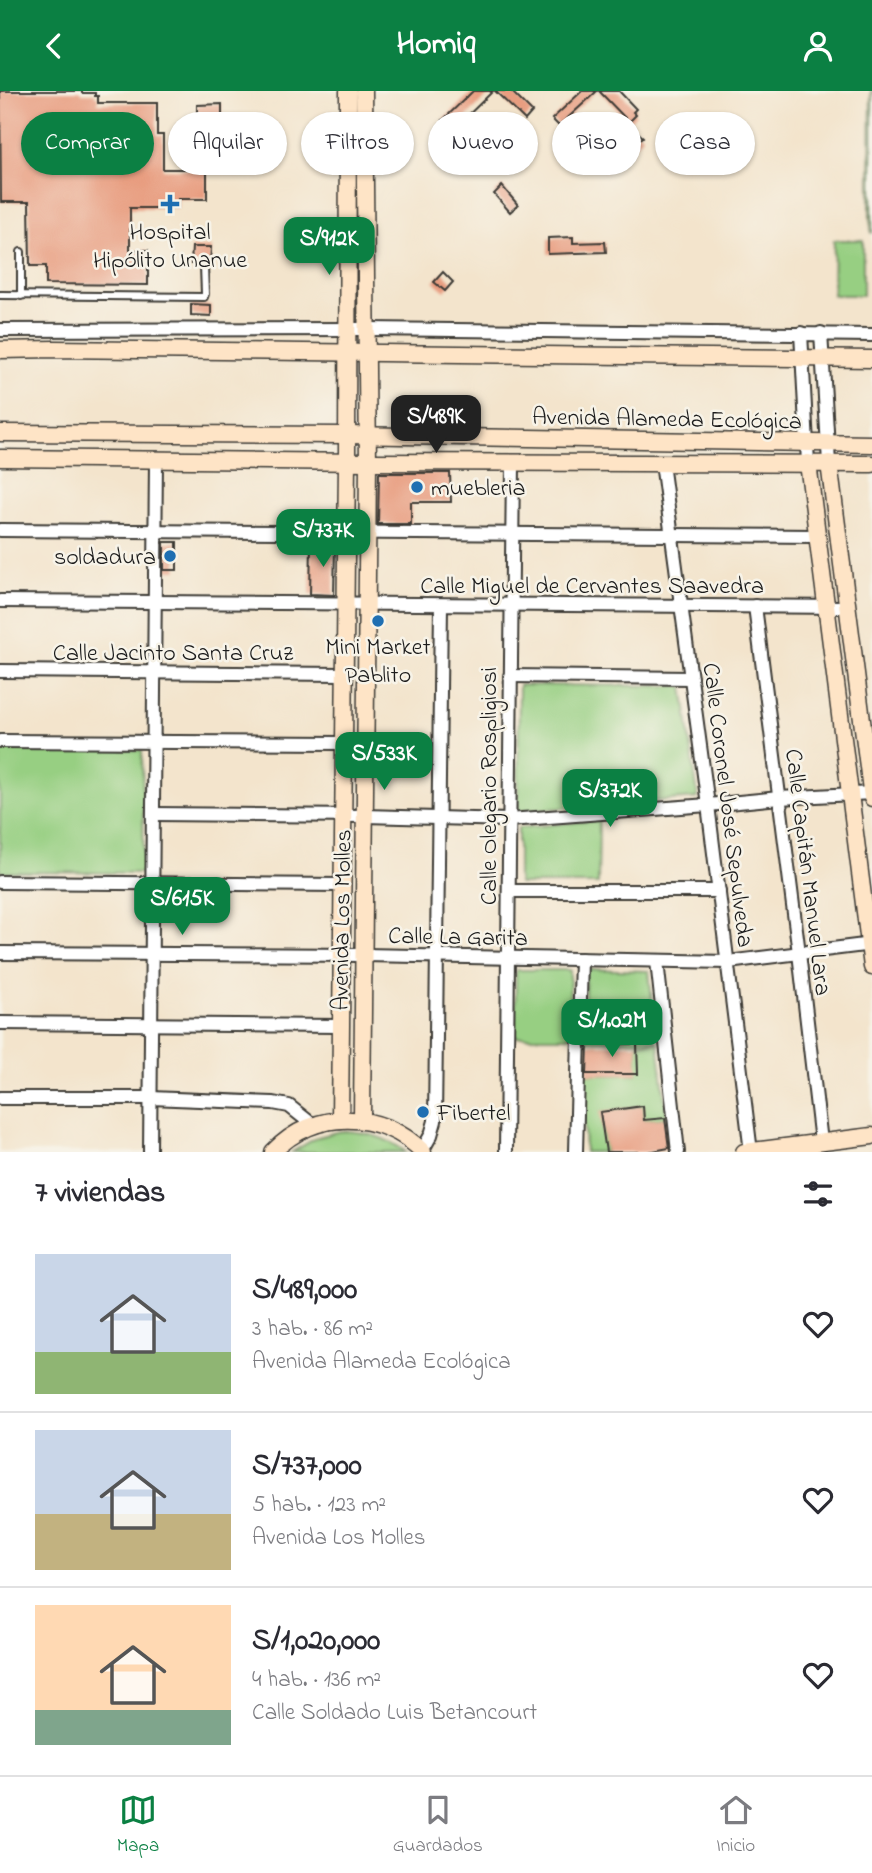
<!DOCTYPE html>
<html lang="es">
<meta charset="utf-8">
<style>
:root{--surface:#fff;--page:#f2f2f3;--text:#2b2b33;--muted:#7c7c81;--line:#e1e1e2;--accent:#0b8043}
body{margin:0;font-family:"Indie Flower",sans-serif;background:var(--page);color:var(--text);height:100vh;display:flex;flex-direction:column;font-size:26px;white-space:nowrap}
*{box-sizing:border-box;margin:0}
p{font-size:23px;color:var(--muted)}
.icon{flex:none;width:38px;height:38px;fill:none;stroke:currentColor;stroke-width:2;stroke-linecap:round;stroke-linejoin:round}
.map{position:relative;height:1061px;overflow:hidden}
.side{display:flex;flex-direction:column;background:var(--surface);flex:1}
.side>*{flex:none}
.banner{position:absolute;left:21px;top:21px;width:831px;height:63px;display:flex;gap:14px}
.price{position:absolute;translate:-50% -60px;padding:0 16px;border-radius:14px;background:var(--accent);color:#fff;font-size:23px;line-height:46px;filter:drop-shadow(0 2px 4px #0008)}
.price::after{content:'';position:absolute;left:50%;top:42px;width:21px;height:16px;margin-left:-10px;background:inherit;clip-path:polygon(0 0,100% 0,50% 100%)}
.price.current{background:#222;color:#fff}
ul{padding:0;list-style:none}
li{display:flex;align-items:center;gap:21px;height:175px;padding:0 35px}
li+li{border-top:2px solid var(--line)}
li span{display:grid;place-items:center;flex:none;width:196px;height:140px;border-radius:0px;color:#555}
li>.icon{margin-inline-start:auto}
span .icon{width:84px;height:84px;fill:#fffc;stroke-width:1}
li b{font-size:30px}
h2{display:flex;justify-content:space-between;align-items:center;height:84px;padding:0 35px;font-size:30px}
.chip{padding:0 24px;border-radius:32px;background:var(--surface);box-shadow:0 2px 5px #0004;font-size:24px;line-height:63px}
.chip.current{background:var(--accent);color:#fff}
header{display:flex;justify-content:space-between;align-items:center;height:91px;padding:0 35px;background:var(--accent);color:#fff;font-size:32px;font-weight:700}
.tab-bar{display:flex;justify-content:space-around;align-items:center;height:98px;border-top:2px solid var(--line);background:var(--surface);font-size:19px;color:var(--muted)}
.tab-bar a{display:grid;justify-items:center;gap:4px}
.tab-bar .current{color:var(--accent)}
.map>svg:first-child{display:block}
.green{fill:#97cf82;stroke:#5a764f;stroke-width:2}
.building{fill:#e89d80}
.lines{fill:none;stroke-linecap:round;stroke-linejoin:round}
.lane-casing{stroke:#3c3a36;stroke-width:10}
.street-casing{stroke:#3c3a36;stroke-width:16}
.secondary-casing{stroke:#3c3a36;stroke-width:19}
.lane{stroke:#fff;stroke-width:6}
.street{stroke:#fff;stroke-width:12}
.secondary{stroke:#fee4c6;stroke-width:16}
.poi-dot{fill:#1f6fb2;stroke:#f7f3e8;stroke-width:2.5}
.labels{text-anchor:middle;stroke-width:5;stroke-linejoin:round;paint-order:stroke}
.poi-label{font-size:24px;fill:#1c1c1c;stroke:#f7f3e8}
.street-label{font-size:24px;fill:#1c1c1c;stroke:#f7f3e8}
</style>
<header><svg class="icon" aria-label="back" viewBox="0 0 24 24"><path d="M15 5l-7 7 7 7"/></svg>Homiq<svg class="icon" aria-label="person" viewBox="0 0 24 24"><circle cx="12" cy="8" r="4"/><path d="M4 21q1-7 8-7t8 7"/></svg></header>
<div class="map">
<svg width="872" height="1061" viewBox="0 0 872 1061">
<rect width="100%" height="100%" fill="#f7f3e8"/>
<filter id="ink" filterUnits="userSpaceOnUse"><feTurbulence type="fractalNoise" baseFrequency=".0143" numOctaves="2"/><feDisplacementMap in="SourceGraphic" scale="14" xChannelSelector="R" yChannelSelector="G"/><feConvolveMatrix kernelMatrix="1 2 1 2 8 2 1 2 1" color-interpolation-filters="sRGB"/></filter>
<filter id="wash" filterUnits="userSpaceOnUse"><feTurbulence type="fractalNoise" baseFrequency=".00686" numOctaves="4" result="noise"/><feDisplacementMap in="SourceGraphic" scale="28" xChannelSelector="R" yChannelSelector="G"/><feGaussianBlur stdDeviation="1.57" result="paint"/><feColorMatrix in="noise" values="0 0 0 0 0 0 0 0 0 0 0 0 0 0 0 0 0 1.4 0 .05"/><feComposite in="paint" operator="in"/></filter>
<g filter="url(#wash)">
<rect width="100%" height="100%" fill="#f3e4cc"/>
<!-- green -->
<g class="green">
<polygon points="871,0 872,0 872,143 870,127"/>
<polygon points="834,149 863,149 863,204 833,204"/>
<polygon points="519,594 683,595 698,707 518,720"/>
<polygon points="0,658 142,659 144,782 0,781"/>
<polygon points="599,729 598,793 518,793 518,737"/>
<polygon points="586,878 649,880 656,950 583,949"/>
<polygon points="516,879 570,879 569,946 515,946"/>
<polygon points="658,951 667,1027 644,1029 642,1015 601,1021 606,1061 585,1061 582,983 637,983 637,953"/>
<path d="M341,1040C366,1040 386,1046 406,1061H292L318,1046Z"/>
</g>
<g id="blocks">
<!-- building -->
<g class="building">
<polygon points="0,0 82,0 82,2 95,2 95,5 98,5 98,12 157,12 157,44 163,44 163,78 207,78 207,108 178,108 178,117 130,117 130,159 148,159 148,194 46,193 46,175 30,175 29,111 1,111"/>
<polygon points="473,0 493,0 453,39 443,29"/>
<polygon points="495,0 511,0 532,21 525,29"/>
<polygon points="582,0 597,0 559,35 552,28"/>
<polygon points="599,0 619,0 636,18 633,21 636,24 629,31"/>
<polygon points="222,13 222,39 197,40 197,14"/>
<polygon points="635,39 643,46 606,82 599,75"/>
<polygon points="455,46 481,72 473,81 446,55"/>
<polygon points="502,95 518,114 510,121 494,103"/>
<polygon points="573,146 573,152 605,151 606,161 548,163 548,147"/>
<polygon points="192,156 211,156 210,173 204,169 199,173 191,173"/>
<polygon points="443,181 453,191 445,200 434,191"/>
<polygon points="191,213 211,214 211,225 191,224"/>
<polygon points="379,382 450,382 451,411 411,411 411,433 378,433"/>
<rect x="164" y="451" width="13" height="28"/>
<polygon points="311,452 335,452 334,504 310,503"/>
<polygon points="588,953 637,953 638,983 587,983"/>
<polygon points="643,1015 644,1029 665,1027 669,1057 648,1061 606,1061 600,1021"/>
</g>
</g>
</g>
<g filter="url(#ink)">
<use href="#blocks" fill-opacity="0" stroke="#3c3a36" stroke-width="2"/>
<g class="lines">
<!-- lane casing -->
<g class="lane-casing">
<g id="lane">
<polyline points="21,161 21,205"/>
<polyline points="0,204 204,206 205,203 204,175"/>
</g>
</g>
<!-- street casing -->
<g class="street-casing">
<g id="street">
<polyline points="0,239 367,238 872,244"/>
<polyline points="801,242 808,372"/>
<polyline points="821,242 829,372"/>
<polyline points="662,372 708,714 751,1061"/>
<polyline points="0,439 817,445"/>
<polyline points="0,510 848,516"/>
<polyline points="755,515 799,862 821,1051"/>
<polyline points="0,580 345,583"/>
<polyline points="510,585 691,587"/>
<polyline points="0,650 344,652"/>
<polyline points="153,723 365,725 509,729 708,714 779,707 872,702"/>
<polyline points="0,791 343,794"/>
<polyline points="509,800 719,800"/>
<polyline points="0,862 364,864 728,871 872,853"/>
<polyline points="657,870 678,1061"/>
<polyline points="0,932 341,935"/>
<polyline points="0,1007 151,1007 273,1012 289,1015 313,1034"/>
<polyline points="422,1060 431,1044 435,1030 441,514"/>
<polyline points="150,1061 156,369"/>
<polyline points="506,1061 513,372"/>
<polyline points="576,1061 581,868"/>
</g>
</g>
<!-- secondary casing -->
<g class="secondary-casing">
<g id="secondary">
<polyline points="0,259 55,258 872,268"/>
<polyline points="0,342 347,344 872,353"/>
<polyline points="0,367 368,371 872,373"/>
<polyline points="808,372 872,876"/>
<polyline points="829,372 872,707"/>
<polyline points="340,1029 347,371 348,0"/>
<polyline points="362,1029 368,371 364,0"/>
<path d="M273,1061C314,1017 382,1019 423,1061"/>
<polyline points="744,1061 872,1045"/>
</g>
</g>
<!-- lane -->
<use href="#lane" class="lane"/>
<!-- street -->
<use href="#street" class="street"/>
<!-- secondary -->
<use href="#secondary" class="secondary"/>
</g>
</g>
<!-- markers -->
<g class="poi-dot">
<path d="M166.5 102.5h7v7h7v7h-7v7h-7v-7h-7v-7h7z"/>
<circle cx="417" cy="396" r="7"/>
<circle cx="170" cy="465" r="7"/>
<circle cx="378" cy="530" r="7"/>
<circle cx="423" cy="1021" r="7"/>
</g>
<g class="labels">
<!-- poi labels -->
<g class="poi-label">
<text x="170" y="148">Hospital<tspan x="170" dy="28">Hipólito Unanue</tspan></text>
<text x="431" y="404" text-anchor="start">muebleria</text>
<text x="156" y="473" text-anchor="end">soldadura</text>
<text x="378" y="563">Mini Market<tspan x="378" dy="28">Pablito</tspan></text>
<text x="437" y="1029" text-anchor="start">Fibertel</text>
</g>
<!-- street labels -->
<g class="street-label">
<text transform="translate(667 327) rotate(1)" y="8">Avenida Alameda Ecológica</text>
<text x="592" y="502">Calle Miguel de Cervantes Saavedra</text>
<text x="173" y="569">Calle Jacinto Santa Cruz</text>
<text transform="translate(488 695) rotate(-90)" y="8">Calle Olegario Rospligiosi</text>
<text transform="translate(729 714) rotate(83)" y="8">Calle Coronel José Sepulveda</text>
<text transform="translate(809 781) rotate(83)" y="8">Calle Capitán Manuel Lara</text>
<text transform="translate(341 829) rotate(-89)" y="8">Avenida Los Molles</text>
<text transform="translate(458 845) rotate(1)" y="8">Calle La Garita</text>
</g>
</g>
</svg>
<b class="price" style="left:329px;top:186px">S/912K</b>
<b class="price current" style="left:436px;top:364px">S/489K</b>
<b class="price" style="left:323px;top:478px">S/737K</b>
<b class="price" style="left:384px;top:701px">S/533K</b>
<b class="price" style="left:610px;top:738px">S/372K</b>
<b class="price" style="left:182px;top:846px">S/615K</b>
<b class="price" style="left:612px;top:968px">S/1.02M</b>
<div class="banner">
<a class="chip current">Comprar</a>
<a class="chip">Alquilar</a>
<a class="chip">Filtros</a>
<a class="chip">Nuevo</a>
<a class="chip">Piso</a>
<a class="chip">Casa</a>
</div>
</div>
<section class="side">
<h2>7 viviendas<svg class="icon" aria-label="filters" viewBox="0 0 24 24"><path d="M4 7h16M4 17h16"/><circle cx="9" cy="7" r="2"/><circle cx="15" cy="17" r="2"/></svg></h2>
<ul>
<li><span style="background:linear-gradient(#c9d6e8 70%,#8fb573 0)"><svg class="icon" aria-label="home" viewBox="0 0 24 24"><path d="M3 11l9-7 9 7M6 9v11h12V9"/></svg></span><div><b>S/489,000</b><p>3 hab. · 86 m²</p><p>Avenida Alameda Ecológica</p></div><svg class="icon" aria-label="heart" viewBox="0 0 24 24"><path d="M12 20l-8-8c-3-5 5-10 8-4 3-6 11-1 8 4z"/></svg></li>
<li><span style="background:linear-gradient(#c9d6e8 60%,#c2b280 0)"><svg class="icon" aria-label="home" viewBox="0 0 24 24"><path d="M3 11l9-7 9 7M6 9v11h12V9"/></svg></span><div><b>S/737,000</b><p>5 hab. · 123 m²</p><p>Avenida Los Molles</p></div><svg class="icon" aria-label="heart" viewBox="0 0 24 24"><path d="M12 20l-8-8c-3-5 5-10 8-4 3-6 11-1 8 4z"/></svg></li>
<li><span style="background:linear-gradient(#ffd9b3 75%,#7fa58c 0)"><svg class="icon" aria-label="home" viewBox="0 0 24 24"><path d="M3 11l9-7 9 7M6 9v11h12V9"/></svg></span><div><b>S/1,020,000</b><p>4 hab. · 136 m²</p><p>Calle Soldado Luis Betancourt</p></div><svg class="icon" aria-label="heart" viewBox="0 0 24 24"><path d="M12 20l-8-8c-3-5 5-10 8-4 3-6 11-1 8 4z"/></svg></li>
</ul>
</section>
<nav class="tab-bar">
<a class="current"><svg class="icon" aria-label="map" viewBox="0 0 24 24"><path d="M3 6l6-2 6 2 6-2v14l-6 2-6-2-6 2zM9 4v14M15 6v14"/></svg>Mapa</a>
<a><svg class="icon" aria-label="saved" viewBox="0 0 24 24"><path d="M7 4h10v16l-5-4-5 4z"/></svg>Guardados</a>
<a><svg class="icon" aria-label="home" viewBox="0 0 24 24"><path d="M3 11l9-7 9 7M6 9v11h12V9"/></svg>Inicio</a>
</nav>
